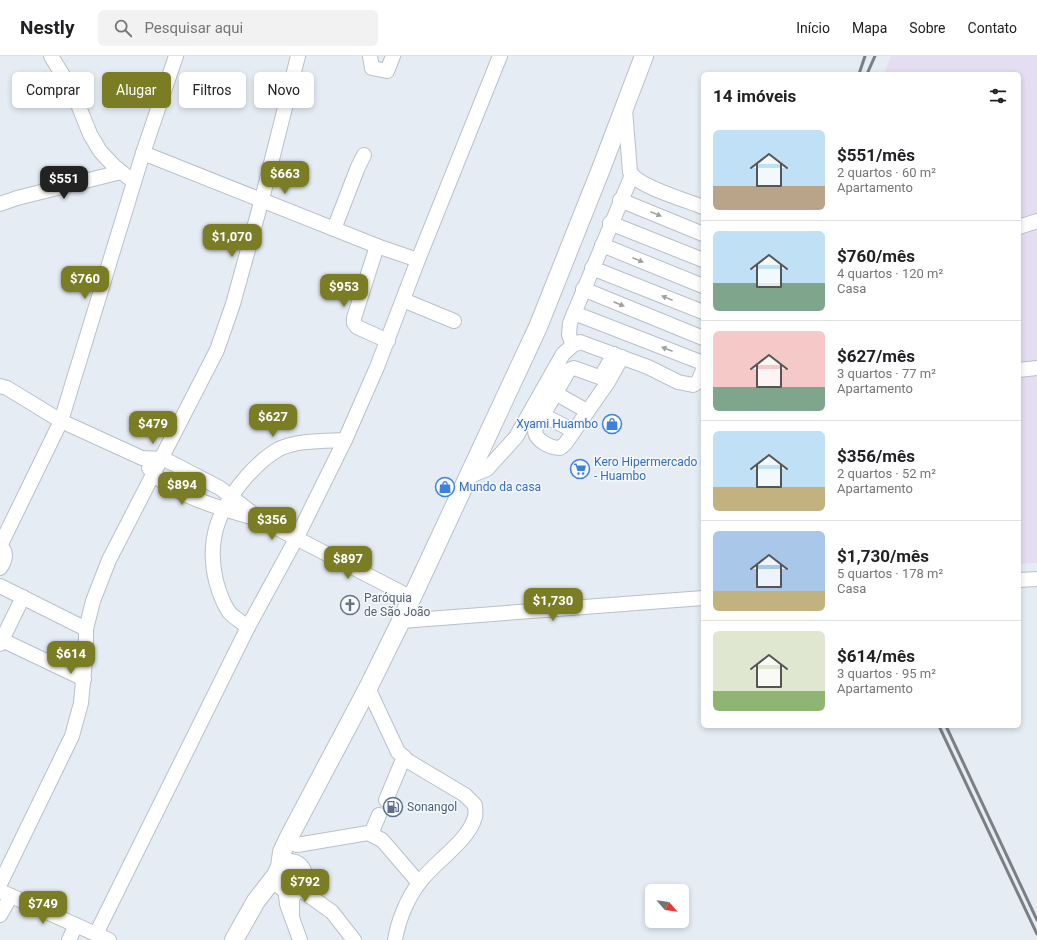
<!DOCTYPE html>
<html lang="pt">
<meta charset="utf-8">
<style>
:root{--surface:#fff;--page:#f2f2f2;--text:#202124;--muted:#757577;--line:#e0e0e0;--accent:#7b7d25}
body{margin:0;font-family:Roboto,sans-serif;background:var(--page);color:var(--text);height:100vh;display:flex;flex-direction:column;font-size:15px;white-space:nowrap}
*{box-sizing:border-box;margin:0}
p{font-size:13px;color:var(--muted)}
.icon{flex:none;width:22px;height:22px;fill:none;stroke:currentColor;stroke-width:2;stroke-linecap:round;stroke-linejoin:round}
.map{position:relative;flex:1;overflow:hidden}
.details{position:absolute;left:701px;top:16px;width:320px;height:656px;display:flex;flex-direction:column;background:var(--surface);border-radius:6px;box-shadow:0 2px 6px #0003}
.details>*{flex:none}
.top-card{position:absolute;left:12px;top:16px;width:380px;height:36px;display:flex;gap:8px}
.needle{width:26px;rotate:118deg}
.controls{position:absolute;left:645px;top:828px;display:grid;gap:8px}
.controls a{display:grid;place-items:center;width:44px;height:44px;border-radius:6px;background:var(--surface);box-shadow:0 2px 6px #0003;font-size:20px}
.price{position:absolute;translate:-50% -34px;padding:0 9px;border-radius:8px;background:var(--accent);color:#fff;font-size:13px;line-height:26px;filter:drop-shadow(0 1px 2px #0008)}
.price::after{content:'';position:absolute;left:50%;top:24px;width:12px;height:9px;margin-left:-6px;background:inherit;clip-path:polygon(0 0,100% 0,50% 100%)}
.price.current{background:#222;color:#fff}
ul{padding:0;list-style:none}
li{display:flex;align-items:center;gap:12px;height:100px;padding:0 12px}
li+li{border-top:1px solid var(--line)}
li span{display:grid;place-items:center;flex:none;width:112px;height:80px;border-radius:6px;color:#555}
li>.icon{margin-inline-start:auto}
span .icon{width:48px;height:48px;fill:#fffc;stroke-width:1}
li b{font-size:17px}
h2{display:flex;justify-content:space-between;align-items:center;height:48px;padding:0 12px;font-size:17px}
.pill{padding:0 14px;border-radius:6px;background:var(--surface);box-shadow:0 2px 6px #0003;font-size:14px;line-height:36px}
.pill.current{background:var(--accent);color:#fff}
header{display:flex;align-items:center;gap:24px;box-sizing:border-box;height:56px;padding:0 20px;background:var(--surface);border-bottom:1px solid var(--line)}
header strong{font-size:19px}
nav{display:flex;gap:22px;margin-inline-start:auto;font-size:14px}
.search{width:280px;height:36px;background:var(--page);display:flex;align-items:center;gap:10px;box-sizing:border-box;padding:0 14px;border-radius:6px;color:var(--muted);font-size:15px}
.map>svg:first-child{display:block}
.industrial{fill:#e5ddf2}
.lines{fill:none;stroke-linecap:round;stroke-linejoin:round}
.minor-casing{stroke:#b9c0c7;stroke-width:16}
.major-casing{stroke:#b9c0c7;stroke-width:20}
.minor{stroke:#fff;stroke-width:14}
.major{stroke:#fff;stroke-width:18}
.rail{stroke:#7b7f84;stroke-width:3}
.oneway{fill:#9ea0a1}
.labels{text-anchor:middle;stroke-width:3;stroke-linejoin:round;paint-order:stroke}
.shop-label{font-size:12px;fill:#366cbe;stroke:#f4f9fe;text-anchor:start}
.worship-label{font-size:12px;fill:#5b616d;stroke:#f4f9fe;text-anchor:start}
.service-label{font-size:12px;fill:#4e5e75;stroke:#f4f9fe;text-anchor:start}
</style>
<header>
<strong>Nestly</strong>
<div class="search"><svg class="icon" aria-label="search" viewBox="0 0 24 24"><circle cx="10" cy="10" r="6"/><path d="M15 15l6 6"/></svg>Pesquisar aqui</div>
<nav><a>Início</a><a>Mapa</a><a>Sobre</a><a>Contato</a></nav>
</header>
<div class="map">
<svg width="1037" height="884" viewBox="0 0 1037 884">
<rect width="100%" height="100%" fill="#e5ecf4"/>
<!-- industrial -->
<polygon class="industrial" points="891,0 1037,0 1037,507 1019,508 1019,18 884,18"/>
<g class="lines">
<!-- minor casing -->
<g class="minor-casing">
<g id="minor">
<polyline points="51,0 73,36 90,78 100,95 114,110 134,126"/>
<polyline points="370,0 372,12 387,15 393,0"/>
<path d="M625,53L630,116C638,131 686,144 703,151"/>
<polyline points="143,97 377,190 418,204"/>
<polyline points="620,144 703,178"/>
<polyline points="0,148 17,142 121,116"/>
<polyline points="610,167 703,204"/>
<polyline points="1019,171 1037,165"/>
<polyline points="334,173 358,111 364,99"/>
<polyline points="602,189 703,230"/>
<polyline points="377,190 354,262 354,267 357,271 388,285"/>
<polyline points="592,212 703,256"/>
<polyline points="583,233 703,282"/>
<polyline points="403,244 454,265"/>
<polyline points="574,257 703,307"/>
<polyline points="573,289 569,279 570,267 632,119"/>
<path d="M614,298L602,319L599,321L574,312L569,314L535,373C534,384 550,392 560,392L565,388L608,326L622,301"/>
<polyline points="1019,314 1037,312"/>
<polyline points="0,330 7,332 61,365 142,402 163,403 172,407 220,432 261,464 412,542"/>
<polyline points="555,337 587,355"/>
<polyline points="543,359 574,375"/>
<path d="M149,412C167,438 225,454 255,462"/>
<polyline points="468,421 487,413 516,381 563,298 573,289 580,286 648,311 678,326 693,329 698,326 703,314"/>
<polyline points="0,490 61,365 143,97 176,0"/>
<path d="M0,490C8,496 5,505 0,512"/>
<polyline points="1019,524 1037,523"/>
<polyline points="0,530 86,573"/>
<polyline points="401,565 703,542"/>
<path d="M248,571C242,566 234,562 229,556C222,546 219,536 216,525C206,483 219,452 247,420C257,409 266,400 279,393C297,384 326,385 345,384"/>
<polyline points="2,584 84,623"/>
<polyline points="0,588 23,541"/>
<path d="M368,632L398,696L408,705L465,739L475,749C475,753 476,758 475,761C468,786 434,806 419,827C407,843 398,865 395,884"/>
<polyline points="386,744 404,701"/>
<polyline points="371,778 379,759"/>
<polyline points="297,789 368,777 382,784 419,827"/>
<polyline points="0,828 72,680 81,647 86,593 86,573 93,545 109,504 217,294 233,248 262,143 298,0"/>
<polyline points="285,832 287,848 300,884"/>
<polyline points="0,835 109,884"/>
<polyline points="0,859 11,840"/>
<polyline points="292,859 292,844 297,831 332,856 354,884"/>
<polyline points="96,878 248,571 296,483 345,384 377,311 418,204 500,0"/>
<polyline points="69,884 76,869"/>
</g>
</g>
<!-- major casing -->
<g class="major-casing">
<g id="major">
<circle cx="290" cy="820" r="13"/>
<polyline points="280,811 282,796 288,783 368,632 401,565 538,271 601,113 644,0"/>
<polyline points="234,884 256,845 277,818"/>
</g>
</g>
<!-- minor -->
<use href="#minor" class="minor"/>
<!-- major -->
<use href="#major" class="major"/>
<!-- rail -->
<g class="rail">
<polyline points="859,18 865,0"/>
<polyline points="867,18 875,0"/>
<polyline points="939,670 1037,878"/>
<polyline points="946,670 1037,864"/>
</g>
</g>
<!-- one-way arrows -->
<defs><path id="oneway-solid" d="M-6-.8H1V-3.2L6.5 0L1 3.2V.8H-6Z"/></defs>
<g class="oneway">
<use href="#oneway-solid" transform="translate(656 158) rotate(22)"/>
<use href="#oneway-solid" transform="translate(638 204) rotate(22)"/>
<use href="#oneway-solid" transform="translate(667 242) rotate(-158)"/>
<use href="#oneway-solid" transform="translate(619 248) rotate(23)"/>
<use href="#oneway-solid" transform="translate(667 293) rotate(-159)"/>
</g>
<!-- icons -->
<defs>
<g id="shop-ring" transform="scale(1)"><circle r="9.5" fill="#f4f9fe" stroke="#3f7fe0" stroke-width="1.5"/><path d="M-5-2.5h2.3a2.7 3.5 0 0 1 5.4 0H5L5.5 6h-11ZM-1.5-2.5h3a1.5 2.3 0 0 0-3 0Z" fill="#3f7fe0"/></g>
<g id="supermarket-ring" transform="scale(1)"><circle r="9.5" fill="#f4f9fe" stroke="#3f7fe0" stroke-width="1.5"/><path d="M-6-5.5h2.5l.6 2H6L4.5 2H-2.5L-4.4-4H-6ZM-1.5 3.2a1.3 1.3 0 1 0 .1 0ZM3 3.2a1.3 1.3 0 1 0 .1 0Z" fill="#3f7fe0"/></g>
<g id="church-ring" transform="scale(1)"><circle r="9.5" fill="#f4f9fe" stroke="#6b7280" stroke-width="1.5"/><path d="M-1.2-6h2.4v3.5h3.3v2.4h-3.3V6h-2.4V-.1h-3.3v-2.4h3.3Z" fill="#6b7280"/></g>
<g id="fuel-ring" transform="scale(1)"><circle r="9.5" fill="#f4f9fe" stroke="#5c6f8a" stroke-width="1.5"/><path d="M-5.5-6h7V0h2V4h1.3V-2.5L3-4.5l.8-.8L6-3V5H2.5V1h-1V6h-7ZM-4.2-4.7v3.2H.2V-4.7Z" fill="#5c6f8a"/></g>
</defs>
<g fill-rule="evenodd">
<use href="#shop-ring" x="612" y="368"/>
<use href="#supermarket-ring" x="580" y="413"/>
<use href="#shop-ring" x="445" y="431"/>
<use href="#church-ring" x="350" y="549"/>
<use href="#fuel-ring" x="393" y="751"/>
</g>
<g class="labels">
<!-- shop labels -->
<g class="shop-label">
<text x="598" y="372" text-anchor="end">Xyami Huambo</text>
<text x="594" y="410">Kero Hipermercado<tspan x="594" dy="14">- Huambo</tspan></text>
<text x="459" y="435">Mundo da casa</text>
</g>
<!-- worship labels -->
<g class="worship-label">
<text x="364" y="546">Paróquia<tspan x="364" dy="14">de São João</tspan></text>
</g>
<!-- service labels -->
<g class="service-label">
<text x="407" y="755">Sonangol</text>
</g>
</g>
</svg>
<div class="controls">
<a><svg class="needle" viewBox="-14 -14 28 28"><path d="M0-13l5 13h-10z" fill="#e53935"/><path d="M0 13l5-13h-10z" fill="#757577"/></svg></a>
</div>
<b class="price" style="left:285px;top:139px">$663</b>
<b class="price current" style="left:64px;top:144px">$551</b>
<b class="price" style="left:232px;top:202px">$1,070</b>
<b class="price" style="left:85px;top:244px">$760</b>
<b class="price" style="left:344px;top:252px">$953</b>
<b class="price" style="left:273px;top:382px">$627</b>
<b class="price" style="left:153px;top:389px">$479</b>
<b class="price" style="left:182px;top:450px">$894</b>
<b class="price" style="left:272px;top:485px">$356</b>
<b class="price" style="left:348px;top:524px">$897</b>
<b class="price" style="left:553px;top:566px">$1,730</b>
<b class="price" style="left:71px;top:619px">$614</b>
<b class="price" style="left:305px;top:847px">$792</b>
<b class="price" style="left:43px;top:869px">$749</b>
<div class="top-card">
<a class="pill">Comprar</a>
<a class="pill current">Alugar</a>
<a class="pill">Filtros</a>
<a class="pill">Novo</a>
</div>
<section class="details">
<h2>14 imóveis<svg class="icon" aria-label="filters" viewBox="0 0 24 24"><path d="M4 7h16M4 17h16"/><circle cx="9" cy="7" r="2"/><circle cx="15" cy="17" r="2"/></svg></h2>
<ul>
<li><span style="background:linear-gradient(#bfe0f5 70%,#b9a48a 0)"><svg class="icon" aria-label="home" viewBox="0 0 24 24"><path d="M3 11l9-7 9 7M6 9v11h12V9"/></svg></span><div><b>$551/mês</b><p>2 quartos · 60 m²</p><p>Apartamento</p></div></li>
<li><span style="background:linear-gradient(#bfe0f5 65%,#7fa58c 0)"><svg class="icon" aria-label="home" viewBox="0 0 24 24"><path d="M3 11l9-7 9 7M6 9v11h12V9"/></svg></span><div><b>$760/mês</b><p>4 quartos · 120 m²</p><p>Casa</p></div></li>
<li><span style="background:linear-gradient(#f6c9c9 70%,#7fa58c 0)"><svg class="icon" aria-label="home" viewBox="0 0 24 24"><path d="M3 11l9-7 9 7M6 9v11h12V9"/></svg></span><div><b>$627/mês</b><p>3 quartos · 77 m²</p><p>Apartamento</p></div></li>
<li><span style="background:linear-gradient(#bfe0f5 70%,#c2b280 0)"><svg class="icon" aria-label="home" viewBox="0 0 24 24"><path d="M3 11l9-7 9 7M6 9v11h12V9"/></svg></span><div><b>$356/mês</b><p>2 quartos · 52 m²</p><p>Apartamento</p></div></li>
<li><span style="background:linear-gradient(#a9c7e8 75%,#c2b280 0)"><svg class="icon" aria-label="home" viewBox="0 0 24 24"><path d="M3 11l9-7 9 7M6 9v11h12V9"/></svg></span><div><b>$1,730/mês</b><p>5 quartos · 178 m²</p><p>Casa</p></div></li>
<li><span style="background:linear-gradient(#dfe7d0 75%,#8fb573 0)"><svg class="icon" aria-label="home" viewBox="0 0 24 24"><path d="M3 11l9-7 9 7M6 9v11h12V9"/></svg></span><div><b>$614/mês</b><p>3 quartos · 95 m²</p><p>Apartamento</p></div></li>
</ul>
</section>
</div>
